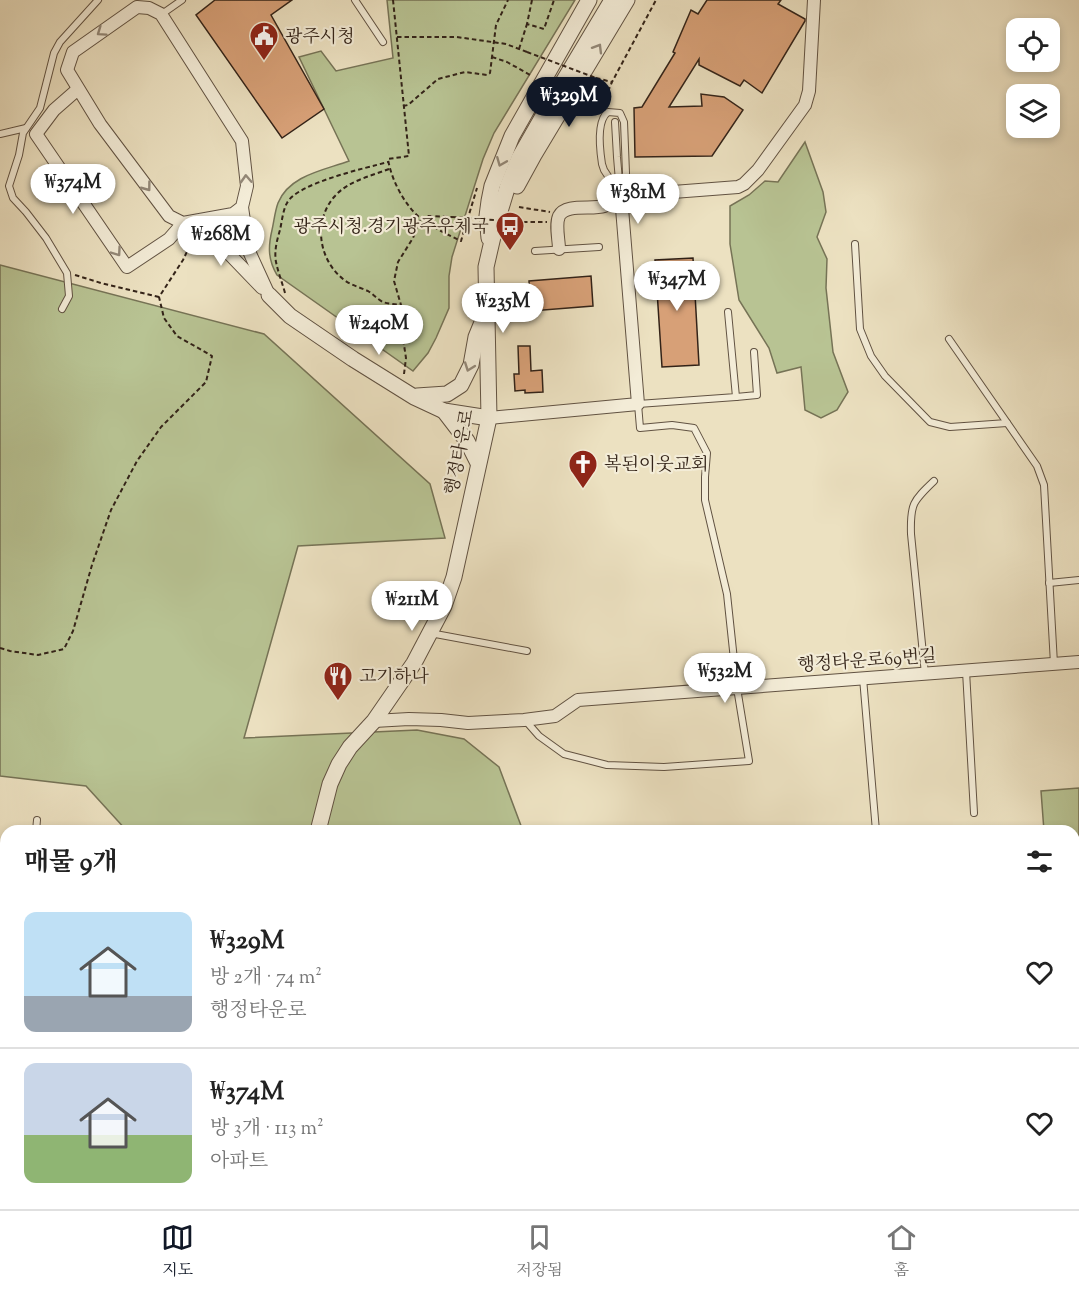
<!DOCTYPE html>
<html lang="ko">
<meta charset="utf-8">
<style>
:root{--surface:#fff;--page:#f2f2f2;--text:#222;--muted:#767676;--line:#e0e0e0;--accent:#111827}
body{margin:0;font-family:"Sorts Mill Goudy","Noto Serif KR",serif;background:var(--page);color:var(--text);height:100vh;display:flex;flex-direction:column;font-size:22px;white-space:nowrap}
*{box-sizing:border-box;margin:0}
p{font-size:20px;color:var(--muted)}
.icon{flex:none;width:33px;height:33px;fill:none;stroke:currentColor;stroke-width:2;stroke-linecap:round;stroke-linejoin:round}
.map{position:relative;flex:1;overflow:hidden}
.sheet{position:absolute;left:0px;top:825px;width:1080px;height:384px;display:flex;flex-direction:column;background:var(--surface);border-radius:18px 18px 0 0;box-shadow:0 3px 9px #0003}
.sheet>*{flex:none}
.tools{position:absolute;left:1006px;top:18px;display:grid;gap:12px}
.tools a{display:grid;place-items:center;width:54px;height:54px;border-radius:12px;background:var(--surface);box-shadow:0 3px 9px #0003;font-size:30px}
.price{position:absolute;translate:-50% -51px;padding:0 14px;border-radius:21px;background:#fff;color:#222;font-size:20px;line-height:39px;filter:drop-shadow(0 2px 3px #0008)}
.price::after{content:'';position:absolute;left:50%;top:36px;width:18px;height:14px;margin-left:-9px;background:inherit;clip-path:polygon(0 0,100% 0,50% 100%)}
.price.selected{background:var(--accent);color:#fff}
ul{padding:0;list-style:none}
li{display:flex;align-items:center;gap:18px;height:150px;padding:0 24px}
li+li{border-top:2px solid var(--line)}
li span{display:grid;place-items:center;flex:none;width:168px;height:120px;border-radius:12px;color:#555}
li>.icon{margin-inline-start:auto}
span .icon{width:72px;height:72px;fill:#fffc;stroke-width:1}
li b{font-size:26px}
h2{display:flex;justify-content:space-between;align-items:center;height:72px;padding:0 24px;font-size:26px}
.tabs{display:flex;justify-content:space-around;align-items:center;height:84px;border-top:2px solid var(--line);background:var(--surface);font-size:16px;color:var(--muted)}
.tabs a{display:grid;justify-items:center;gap:3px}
.tabs .selected{color:var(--accent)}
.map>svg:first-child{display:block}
.green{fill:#b8c393;stroke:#767356;stroke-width:1.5}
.building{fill:#d7a077;stroke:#332318;stroke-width:1.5}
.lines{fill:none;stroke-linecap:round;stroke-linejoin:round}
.service-casing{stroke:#615242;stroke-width:8}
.minor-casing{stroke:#615242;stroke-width:14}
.tertiary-casing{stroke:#615242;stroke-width:17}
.path{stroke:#332318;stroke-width:2;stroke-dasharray:4.5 3;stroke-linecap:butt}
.service{stroke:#f3ecd7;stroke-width:6}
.minor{stroke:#f3ecd7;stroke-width:12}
.tertiary{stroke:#f3ecd7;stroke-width:15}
.path-bridge{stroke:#332318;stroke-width:2;stroke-dasharray:4.5 3;stroke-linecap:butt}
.oneway{stroke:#938878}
.labels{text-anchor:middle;stroke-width:4.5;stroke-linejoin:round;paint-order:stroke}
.poi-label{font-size:18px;fill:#332318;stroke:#f3ecd7;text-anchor:start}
.street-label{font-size:18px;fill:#332318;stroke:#f3ecd7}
</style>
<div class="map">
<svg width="1079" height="1209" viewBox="0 0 1079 1209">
<rect width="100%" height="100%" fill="#ece1c1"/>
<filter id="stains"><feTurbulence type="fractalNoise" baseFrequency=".00333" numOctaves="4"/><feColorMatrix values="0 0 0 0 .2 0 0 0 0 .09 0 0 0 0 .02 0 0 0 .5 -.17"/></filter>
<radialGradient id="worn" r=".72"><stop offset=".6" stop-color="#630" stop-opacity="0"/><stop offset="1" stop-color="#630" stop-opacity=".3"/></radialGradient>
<!-- green -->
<g class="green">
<path d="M387,0H575L494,133L483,159L452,257L449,276V308L436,338L428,353L413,371L277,275C268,260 268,247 272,230C274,221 275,211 278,203C289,175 325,170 349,161L299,57L321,51L336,71L393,58Z"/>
<polygon points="805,142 823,192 826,212 817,237 827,259 826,288 833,352 848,392 837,410 821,418 805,410 801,367 777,373 769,348 739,300 730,244 730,206 749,195 765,181 778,182"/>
<polygon points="0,265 264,334 430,484 445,538 298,546 244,738 417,730 464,739 499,767 523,831 127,831 86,786 0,776"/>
<polygon points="1079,788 1079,1209 696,1209 672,1203 1074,1203 1074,831 1044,831 1041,791"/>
</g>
<!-- building -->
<g class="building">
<polygon points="215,0 292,0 271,15 324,109 282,138 196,15"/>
<polygon points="707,0 781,0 778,4 805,19 805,21 762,93 744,80 740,86 699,65 699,59 669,107 702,106 701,94 724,97 743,110 712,156 635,157 634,108 642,107 675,53 673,52 691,10 698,14"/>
<polygon points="693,258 699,365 662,367 655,260"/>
<polygon points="591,276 593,306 531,311 529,281"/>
<polygon points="518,346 530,346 531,371 542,370 543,392 525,393 525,390 515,391 514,374 519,374"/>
</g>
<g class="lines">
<!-- service casing -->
<g class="service-casing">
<g id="service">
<polyline points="355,0 383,42"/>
<polyline points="162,14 182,0"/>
<path d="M608,112L620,113L624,122L626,173L621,196L604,170L602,164C600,151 596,121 608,112Z"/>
<polyline points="615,122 617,157 620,193"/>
<polyline points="0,134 26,128"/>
<polyline points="855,244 860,329 871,356 885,376 930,422 950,427 1007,423"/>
<polyline points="535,251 599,247"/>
<polyline points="62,309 69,296 67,273 46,238 26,212 13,198 9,186 19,155 23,133 40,108 54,53 60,42 98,0"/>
<polyline points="949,339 1037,466 1044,485 1054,664"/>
<polyline points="736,397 757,395 754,352"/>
<polyline points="1049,583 1079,580"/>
<polyline points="430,633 527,651"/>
<polyline points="966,671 974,813"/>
<path d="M925,674L911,534C910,504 913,501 934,481"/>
<polyline points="863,678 876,831"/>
<polyline points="525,720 539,736 564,754 607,765 664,767 749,761 737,688 727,594 705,500 705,477 707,453 694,428 672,425 640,428 638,404 736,397 728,312"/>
<polyline points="36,831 37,820"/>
<polyline points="2,1025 6,1019"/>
</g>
</g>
<!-- minor casing -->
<g class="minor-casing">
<g id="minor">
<polyline points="78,89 54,110 36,134 127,267 169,239 183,223 211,235 262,288"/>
<polyline points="242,207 233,214 183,223 169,216 100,124 67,70 73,52 137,7 149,8 161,14 242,141 247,186 242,207 248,249 269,295"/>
<path d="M559,249C559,240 555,225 559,216C566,203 592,210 604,206C610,204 616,199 621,196"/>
<polyline points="489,418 638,404 621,196 738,187 744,184 758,170 805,105 809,91 814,0"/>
<polyline points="374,721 409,719 441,720 468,723 524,720 555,716 578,700 1079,662"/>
<polyline points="0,1197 6,1198"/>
<polyline points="48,1203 93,1209"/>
<polyline points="273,1203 277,1209"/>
</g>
</g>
<!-- tertiary casing -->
<g class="tertiary-casing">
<g id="tertiary">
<polyline points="517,186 534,155 627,0"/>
<polyline points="489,238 487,216 489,201 492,186 512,136 589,0"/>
<polyline points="269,295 290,316 353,359 414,397 444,411 489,418"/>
<polyline points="417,396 447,394 461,385 471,365 476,337 483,320"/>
<polyline points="444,411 467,441 478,463"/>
<polyline points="318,831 330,784 339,764 350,747 374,721 414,663 444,606 454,577 489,418 486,267 495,228 508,185 519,158 551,102 612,0"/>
<polyline points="452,1203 453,1209"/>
</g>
</g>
<!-- path -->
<g class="path">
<path d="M393,0L409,156L388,159C391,179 404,204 419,217C431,227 447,234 461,241L477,188"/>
<polyline points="532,0 527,24 544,29 554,0"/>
<polyline points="397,37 457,37 506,44 527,52"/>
<polyline points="519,49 527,24"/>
<polyline points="492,57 507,62 532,76"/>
<polyline points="596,78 612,82"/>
<polyline points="602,105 612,82 656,0"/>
<polyline points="403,106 408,105 438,79 465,72 487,75 490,73 496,25 508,0"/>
<path d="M389,169C371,176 348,181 335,196C313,220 318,259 343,279C350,285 359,287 368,291C373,294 377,299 383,302C388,304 395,304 401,305"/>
<polyline points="519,207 550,212"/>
<polyline points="421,219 428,216 452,217"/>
<polyline points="523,222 547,222"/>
<polyline points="75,275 101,283 159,297"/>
<path d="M285,293C282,282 278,272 276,262C274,251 277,240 280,230C282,221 283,210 287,203C297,183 366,168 388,162"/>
<polyline points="404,374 406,358 402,332 401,305 394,281 398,262 413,238 420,220"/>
<polyline points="0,648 10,651 38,655 64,649 73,631 92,565 111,510 137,461 161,427 206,382 212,356 177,336 164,318 159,297 183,260 193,239"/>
<polyline points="1074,912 1076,911 1079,903"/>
<polyline points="914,1203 914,1209"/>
</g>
<!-- service -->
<use href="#service" class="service"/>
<!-- minor -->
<use href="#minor" class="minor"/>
<!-- tertiary -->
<use href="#tertiary" class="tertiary"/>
<!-- path-bridge -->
<g class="path-bridge">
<polyline points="527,52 596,78"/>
<polyline points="452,217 523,222"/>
</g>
</g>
<!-- one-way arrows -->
<defs><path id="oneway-chevron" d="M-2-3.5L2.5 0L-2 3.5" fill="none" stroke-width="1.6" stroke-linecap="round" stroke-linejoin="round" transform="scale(1.5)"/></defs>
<g class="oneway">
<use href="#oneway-chevron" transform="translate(101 32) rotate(145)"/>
<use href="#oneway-chevron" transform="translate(598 48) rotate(-59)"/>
<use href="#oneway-chevron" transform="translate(501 162) rotate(112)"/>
<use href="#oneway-chevron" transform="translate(246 179) rotate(-93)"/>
<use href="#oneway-chevron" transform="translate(147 187) rotate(53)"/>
<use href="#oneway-chevron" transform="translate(117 252) rotate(55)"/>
<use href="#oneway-chevron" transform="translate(469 367) rotate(110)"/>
</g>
<!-- icons -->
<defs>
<g id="civic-pin" transform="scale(1.5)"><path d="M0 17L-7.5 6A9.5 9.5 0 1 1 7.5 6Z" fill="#8f2418" stroke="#f3ecd7"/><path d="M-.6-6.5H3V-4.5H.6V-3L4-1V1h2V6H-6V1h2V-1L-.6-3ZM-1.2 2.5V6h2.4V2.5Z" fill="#fff"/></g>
<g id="bus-pin" transform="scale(1.5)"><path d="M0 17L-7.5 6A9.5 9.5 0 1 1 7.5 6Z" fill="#8f2418" stroke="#f3ecd7"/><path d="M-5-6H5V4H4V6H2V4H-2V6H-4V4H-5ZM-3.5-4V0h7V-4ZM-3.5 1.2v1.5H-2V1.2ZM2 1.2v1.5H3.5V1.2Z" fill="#fff"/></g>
<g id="church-pin" transform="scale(1.5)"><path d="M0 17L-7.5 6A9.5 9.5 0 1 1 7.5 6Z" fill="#8f2418" stroke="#f3ecd7"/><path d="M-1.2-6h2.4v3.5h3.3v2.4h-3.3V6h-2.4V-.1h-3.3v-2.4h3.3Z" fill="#fff"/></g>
<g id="restaurant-pin" transform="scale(1.5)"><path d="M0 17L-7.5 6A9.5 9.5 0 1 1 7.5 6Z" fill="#8f2418" stroke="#f3ecd7"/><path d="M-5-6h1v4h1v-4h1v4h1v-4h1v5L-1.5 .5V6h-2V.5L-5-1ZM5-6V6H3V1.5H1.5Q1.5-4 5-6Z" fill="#fff"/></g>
</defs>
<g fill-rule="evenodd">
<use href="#civic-pin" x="264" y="36"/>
<use href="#bus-pin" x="510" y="226"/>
<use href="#church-pin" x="583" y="464"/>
<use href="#restaurant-pin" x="338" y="676"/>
</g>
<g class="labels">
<!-- poi labels -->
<g class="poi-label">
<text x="285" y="42">광주시청</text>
<text x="489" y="232" text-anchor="end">광주시청.경기광주우체국</text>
<text x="604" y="470">복된이웃교회</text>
<text x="359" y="682">고기하나</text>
</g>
<!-- street labels -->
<g class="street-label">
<text transform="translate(459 452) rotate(-79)" y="6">행정타운로</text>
<text transform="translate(867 660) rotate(-4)" y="6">행정타운로69번길</text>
</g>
</g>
<rect width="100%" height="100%" filter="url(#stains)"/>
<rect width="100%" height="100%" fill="url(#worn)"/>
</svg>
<div class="tools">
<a><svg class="icon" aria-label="locate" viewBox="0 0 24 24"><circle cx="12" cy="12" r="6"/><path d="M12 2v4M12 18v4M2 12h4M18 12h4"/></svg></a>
<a><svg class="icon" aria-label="layers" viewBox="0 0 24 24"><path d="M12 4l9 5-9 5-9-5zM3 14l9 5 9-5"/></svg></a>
</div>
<b class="price selected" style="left:569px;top:128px">₩329M</b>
<b class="price" style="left:73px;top:215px">₩374M</b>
<b class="price" style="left:638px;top:225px">₩381M</b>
<b class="price" style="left:221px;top:267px">₩268M</b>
<b class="price" style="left:677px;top:312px">₩347M</b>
<b class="price" style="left:503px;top:334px">₩235M</b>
<b class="price" style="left:379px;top:356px">₩240M</b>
<b class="price" style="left:412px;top:632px">₩211M</b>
<b class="price" style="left:725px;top:704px">₩532M</b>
<section class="sheet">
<h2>매물 9개<svg class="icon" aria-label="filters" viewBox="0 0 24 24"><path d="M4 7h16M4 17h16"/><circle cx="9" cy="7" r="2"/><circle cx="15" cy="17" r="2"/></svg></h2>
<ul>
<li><span style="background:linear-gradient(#bfe0f5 70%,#9aa5b1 0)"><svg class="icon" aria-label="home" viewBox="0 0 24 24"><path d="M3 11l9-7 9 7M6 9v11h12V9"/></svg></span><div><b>₩329M</b><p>방 2개 · 74 m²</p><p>행정타운로</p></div><svg class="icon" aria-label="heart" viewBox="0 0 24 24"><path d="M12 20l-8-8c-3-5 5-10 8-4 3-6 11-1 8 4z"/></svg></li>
<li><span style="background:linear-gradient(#c9d6e8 60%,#8fb573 0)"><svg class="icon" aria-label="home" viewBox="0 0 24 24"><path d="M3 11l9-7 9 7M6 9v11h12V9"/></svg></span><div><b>₩374M</b><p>방 3개 · 113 m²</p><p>아파트</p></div><svg class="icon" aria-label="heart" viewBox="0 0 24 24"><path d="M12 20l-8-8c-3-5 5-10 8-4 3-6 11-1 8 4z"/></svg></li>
</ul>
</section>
</div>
<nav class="tabs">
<a class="selected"><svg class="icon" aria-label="map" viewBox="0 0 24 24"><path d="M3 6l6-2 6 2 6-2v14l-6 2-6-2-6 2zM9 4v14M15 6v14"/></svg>지도</a>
<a><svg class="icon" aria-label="saved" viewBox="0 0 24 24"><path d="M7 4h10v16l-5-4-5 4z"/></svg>저장됨</a>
<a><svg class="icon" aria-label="home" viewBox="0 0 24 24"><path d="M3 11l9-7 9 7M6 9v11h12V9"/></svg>홈</a>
</nav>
